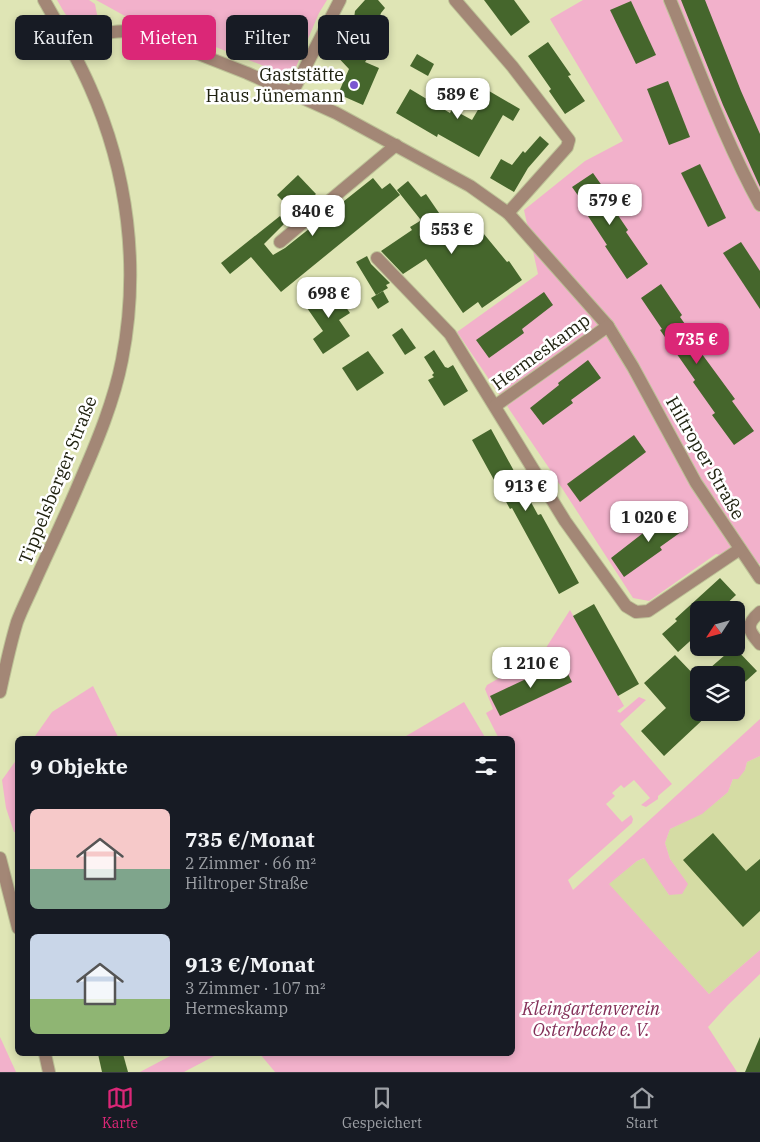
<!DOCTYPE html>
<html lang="de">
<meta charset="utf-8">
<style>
:root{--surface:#171b24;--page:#20242c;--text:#f1f3f6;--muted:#9ea1a6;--line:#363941;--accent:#db2777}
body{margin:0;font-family:"IBM Plex Serif",serif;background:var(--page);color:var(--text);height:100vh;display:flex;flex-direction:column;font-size:19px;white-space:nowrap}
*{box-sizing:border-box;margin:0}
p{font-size:16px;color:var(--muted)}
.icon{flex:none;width:28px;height:28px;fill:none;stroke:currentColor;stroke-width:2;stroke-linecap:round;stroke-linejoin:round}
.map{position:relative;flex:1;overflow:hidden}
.side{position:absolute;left:15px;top:736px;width:500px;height:320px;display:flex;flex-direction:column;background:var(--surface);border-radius:8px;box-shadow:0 2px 8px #0003}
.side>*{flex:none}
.hud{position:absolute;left:15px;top:15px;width:500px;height:45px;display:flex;gap:10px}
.needle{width:32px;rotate:234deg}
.buttons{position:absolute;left:690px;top:601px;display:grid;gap:10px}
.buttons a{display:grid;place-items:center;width:55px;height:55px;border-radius:8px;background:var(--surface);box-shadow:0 2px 8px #0003;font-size:25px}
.price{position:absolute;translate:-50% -42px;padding:0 11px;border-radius:10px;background:#fff;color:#222;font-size:16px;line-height:32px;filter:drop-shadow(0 1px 2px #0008)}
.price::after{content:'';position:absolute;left:50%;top:30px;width:15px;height:11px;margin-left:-8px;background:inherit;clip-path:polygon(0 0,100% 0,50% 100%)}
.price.current{background:var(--accent);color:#fff}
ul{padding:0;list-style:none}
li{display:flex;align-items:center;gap:15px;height:125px;padding:0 15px}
li span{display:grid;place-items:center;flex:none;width:140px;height:100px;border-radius:8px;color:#555}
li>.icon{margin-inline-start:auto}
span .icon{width:60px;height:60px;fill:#fffc;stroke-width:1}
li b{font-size:21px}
h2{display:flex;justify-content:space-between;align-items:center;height:60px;padding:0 15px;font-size:21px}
.chip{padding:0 18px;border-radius:8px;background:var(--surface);box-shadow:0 2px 8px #0003;font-size:18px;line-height:45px}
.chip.current{background:var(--accent);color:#fff}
.tab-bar{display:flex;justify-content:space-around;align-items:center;height:70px;border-top:1px solid var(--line);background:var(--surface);font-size:14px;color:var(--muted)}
.tab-bar a{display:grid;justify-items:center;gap:2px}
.tab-bar .current{color:var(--accent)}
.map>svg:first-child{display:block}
.built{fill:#d5dca4}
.green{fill:#f2b1cb}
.building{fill:#45662c}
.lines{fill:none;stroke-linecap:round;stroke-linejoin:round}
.minor-casing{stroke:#bdc297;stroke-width:14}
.minor{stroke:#a38776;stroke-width:12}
.poi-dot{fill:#7a56d0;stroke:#fff;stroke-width:2}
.labels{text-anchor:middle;stroke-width:5;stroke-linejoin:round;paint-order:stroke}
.poi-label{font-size:18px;fill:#202210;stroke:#fff;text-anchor:end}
.street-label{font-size:18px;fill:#202210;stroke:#fff}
.park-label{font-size:18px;font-style:italic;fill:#832f58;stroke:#fff}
</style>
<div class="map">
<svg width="760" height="1072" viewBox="0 0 760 1072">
<rect width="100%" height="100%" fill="#dfe5b5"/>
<!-- built -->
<polygon class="built" points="760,756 760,950 709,994 608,884 637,861 645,858 669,895 687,884 670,859 665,843 670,829 702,813 728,792 733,779 745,770 747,762"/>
<!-- green -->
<g class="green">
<path d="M57,0H89L95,4L99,25C72,29 70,22 57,0Z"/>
<polygon points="96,0 327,0 319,13 296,67 292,71 284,74 168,28 148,21 125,16"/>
<polygon points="583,0 760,0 760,564 716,554 649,601 633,598 549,468 457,332 538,274 524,210 585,161 623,141 550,19"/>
<polygon points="570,610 624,706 617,711 620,713 639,697 646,700 620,724 672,784 658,796 658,799 646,807 641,805 650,798 634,780 624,788 621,785 612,793 615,796 606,804 622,822 631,815 633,819 632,823 568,880 573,890 760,719 760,756 747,762 745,770 738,779 733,779 728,792 702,814 670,829 665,843 670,859 688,884 682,894 669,895 644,858 637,861 609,884 709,994 760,950 760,974 728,1005 708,1027 737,1072 275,1072 260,1054 512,1054 512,739 499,739 486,713 493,709 485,689 487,685 537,657 544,651"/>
<polygon points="93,686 119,739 33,739 52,712"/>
<polygon points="464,702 486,739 401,739"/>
<polygon points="17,759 17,832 14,832 6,808 2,780"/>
<polygon points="0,1037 16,1072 0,1072"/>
<polygon points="174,1054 218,1054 184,1072 140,1072"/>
</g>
<!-- building -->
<g class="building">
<polygon points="365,0 378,0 385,8 381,13 380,16 369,27 382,39 365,62 379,68 363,105 338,94 349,69 331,50 353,27 355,11"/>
<polygon points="484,0 514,0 530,22 511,36"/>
<polygon points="681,0 705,0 741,91 760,134 760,187 723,105"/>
<polygon points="631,1 656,55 636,64 610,10"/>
<polygon points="548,42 571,75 568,76 585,101 565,114 549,91 551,89 528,56"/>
<polygon points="417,54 434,64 428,76 410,66"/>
<polygon points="668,81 690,137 669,145 647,89"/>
<polygon points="410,89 450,113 452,109 472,120 489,91 520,109 513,121 503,115 479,157 438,134 437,137 396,113"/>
<polygon points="540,136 549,144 528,168 514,192 490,178 501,159 512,165 523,151 525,153"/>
<polygon points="700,164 726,218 708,227 681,173"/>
<polygon points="593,173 610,197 607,199 628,230 626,232 648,264 627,279 605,246 607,245 586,213 589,211 572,187"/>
<polygon points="298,175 316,194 295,214 277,195"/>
<polygon points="373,178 382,189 390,183 400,195 281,292 251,257 230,274 221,263 280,216 286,222 264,244 273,255 285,248"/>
<polygon points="408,181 421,197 426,194 448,226 463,216 473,232 479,228 507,262 509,261 522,280 482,308 478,302 463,313 426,259 403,274 381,251 412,230 410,227 420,221 420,219 397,190"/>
<polygon points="741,242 760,271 760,309 723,253"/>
<polygon points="367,256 371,264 390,283 386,285 388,288 376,295 356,262"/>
<polygon points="661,284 682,315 680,317 702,348 699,350 735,399 732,401 754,431 734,445 712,415 715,413 693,382 695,380 660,330 662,329 641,298"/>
<polygon points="332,287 350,313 339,320 350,336 323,354 313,339 323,331 305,305"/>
<polygon points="383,291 389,302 378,309 371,298"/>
<polygon points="544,292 553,305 522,329 524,333 489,358 476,340"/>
<polygon points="402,328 416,348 405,355 392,335"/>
<polygon points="434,350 445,367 448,368 453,365 468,391 444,406 428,380 434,377 432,375 434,373 424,357"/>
<polygon points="368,351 384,373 357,391 342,368"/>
<polygon points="588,360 601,378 571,400 573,403 543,425 530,408 559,385 558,383"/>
<polygon points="491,429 538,515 541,514 579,583 559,594 512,508 510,509 472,440"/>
<polygon points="634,435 646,452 580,502 567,484"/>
<polygon points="674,509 688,527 660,547 662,550 624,577 611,558"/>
<polygon points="720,578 736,595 720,610 699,610 699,633 678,652 662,634 677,621 675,619"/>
<polygon points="594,604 639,684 618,696 573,616"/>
<polygon points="733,648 735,648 757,671 736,690 736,675 702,675"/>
<polygon points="675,655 699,680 699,712 711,712 664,756 641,731 666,708 644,683"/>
<polygon points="562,662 572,682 500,716 490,696"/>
<polygon points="713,833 746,871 760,859 760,911 743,927 683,860"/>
<polygon points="760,1037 760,1072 745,1072"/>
<polygon points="98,1054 123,1054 128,1072 102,1072"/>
</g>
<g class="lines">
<!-- minor casing -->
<g class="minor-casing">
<g id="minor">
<polyline points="455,0 512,66 569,140 567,147 508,213"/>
<path d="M670,0C699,69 724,139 760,205"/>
<path d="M71,47C102,34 116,26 150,35L247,73L336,113L470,186L508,213L608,326L633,367L696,483L760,578"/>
<polyline points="292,93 340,0"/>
<polyline points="280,242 396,145"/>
<polyline points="377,258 450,334 565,521 626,606 636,612 648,611 740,549"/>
<polyline points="495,406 608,326"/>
<path d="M760,612C745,625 748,630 760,644"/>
<path d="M0,692C5,669 10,645 17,622C21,611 27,599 32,588C48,552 65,517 80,481C97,442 114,401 122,360C140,268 128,172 90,87C77,57 60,28 44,0"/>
<polyline points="0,858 18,928"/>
<polyline points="45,1054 49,1072"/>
</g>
</g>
<!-- minor -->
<use href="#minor" class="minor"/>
</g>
<!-- markers -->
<circle class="poi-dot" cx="354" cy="85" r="5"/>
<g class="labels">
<!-- poi labels -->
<g class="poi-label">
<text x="344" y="81">Gaststätte<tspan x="344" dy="21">Haus Jünemann</tspan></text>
</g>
<!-- street labels -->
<g class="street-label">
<text transform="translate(541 352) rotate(-36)" y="6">Hermeskamp</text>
<text transform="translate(705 458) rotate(60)" y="6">Hiltroper Straße</text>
<text transform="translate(58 480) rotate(-68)" y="6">Tippelsberger Straße</text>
</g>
<!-- park labels -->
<g class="park-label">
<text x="591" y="1015">Kleingartenverein<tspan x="591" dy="21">Osterbecke e. V.</tspan></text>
</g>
</g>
</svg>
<div class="buttons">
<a><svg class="needle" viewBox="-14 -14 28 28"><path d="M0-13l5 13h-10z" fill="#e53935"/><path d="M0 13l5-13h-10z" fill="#9ea1a6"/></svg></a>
<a><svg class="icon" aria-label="layers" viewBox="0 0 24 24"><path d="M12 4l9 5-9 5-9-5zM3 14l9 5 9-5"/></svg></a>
</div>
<b class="price" style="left:458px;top:120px">589 €</b>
<b class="price" style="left:610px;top:226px">579 €</b>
<b class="price" style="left:313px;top:237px">840 €</b>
<b class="price" style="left:452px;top:255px">553 €</b>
<b class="price" style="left:329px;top:319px">698 €</b>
<b class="price current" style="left:697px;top:365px">735 €</b>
<b class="price" style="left:526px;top:512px">913 €</b>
<b class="price" style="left:649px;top:543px">1 020 €</b>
<b class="price" style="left:531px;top:689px">1 210 €</b>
<div class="hud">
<a class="chip">Kaufen</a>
<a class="chip current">Mieten</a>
<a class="chip">Filter</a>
<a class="chip">Neu</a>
</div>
<section class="side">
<h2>9 Objekte<svg class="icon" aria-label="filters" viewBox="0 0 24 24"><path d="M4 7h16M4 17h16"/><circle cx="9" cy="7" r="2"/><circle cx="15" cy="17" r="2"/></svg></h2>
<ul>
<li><span style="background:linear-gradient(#f6c9c9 60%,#7fa58c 0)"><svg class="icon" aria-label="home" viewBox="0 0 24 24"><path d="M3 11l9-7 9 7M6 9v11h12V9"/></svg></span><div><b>735 €/Monat</b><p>2 Zimmer · 66 m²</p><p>Hiltroper Straße</p></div></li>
<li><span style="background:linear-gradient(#c9d6e8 65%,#8fb573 0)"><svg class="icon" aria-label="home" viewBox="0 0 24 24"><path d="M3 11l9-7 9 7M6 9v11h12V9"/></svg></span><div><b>913 €/Monat</b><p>3 Zimmer · 107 m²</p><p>Hermeskamp</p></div></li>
</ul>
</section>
</div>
<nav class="tab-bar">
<a class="current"><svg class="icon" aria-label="map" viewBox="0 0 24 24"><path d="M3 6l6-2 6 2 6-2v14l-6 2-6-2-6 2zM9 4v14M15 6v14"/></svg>Karte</a>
<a><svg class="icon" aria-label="saved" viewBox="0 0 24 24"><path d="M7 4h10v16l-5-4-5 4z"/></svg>Gespeichert</a>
<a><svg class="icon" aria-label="home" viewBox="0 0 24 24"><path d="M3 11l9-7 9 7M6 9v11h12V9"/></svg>Start</a>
</nav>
